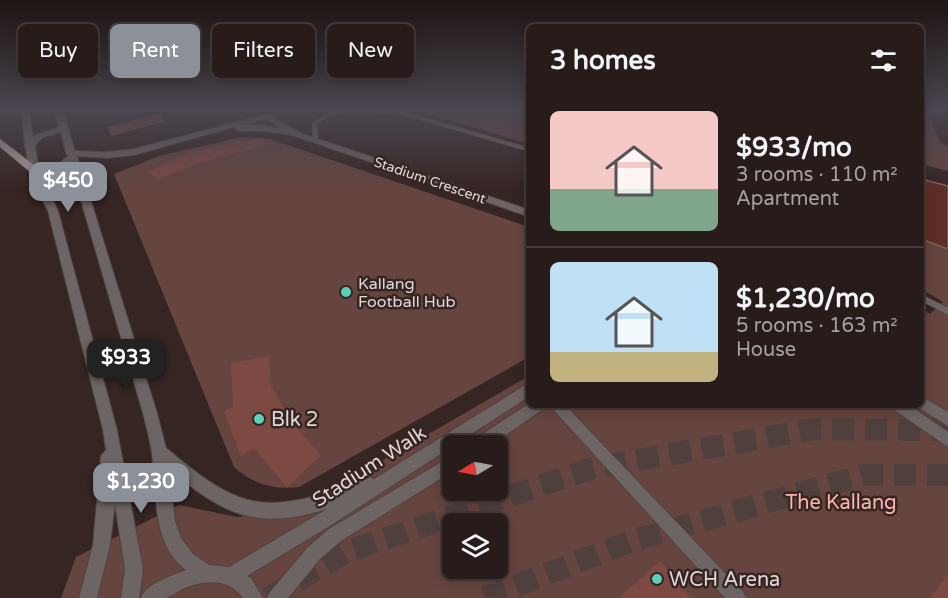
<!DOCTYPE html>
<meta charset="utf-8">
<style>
:root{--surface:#281c1a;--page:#342927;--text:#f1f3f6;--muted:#a5a1a2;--line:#443a39;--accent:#8c9099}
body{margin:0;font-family:"Varela Round",sans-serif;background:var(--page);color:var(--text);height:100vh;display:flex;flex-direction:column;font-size:22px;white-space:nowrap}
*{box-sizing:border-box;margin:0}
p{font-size:20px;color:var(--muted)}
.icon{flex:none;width:33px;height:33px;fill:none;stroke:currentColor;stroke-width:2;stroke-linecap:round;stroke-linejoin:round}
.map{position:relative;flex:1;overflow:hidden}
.side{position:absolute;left:526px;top:24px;width:398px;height:384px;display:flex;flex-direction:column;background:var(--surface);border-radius:9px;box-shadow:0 3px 15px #0003,0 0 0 2px var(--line)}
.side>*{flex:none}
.guide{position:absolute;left:18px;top:24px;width:418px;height:54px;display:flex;gap:12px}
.needle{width:39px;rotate:260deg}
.buttons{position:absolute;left:442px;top:435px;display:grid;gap:12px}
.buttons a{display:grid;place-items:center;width:66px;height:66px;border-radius:9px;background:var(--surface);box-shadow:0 3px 15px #0003,0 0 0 2px var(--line);font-size:30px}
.price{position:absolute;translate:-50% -51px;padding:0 14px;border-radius:12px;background:var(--accent);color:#fff;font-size:20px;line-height:39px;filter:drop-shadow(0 2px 3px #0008)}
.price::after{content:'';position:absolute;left:50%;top:36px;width:18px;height:14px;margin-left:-9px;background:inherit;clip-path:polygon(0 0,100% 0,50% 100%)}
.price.on{background:#222;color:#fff}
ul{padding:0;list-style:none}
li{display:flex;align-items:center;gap:18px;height:150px;padding:0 24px}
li+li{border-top:2px solid var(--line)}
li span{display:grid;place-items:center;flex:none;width:168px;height:120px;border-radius:9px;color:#555}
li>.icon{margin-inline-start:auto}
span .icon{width:72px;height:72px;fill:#fffc;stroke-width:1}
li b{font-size:26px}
h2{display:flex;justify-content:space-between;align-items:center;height:72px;padding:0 24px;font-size:26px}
.chip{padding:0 21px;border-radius:9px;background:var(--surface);box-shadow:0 3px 15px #0003,0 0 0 2px var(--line);font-size:21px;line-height:54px}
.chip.on{background:var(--accent);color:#fff}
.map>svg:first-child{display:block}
.green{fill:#66443f;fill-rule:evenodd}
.water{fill:#5d2e27;stroke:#85605b;stroke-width:1.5}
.building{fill:#7d4a43}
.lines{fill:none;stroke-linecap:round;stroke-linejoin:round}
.motorway-tunnel{stroke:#4f403e;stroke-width:22;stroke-dasharray:22 11;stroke-linecap:butt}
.minor-casing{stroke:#51413f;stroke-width:1}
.tertiary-casing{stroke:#51413f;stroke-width:2}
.primary-casing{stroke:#51413f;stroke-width:1}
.minor{fill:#6d6563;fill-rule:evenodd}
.tertiary{fill:#6d6563;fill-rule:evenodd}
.primary{fill:#b19f9d;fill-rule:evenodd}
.poi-dot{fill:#5dceb8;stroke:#352523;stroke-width:2}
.labels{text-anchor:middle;stroke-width:5;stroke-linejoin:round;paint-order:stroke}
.far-street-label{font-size:14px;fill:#e1d6d4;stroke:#352523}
.poi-label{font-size:16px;fill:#e1d6d4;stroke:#352523;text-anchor:start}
.near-poi-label{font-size:20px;fill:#e1d6d4;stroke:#352523;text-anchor:start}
.near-street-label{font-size:20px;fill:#e1d6d4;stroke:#352523}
.near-park-label{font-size:20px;fill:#f9b5ab;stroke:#352523}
</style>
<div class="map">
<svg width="948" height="598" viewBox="0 0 948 598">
<rect width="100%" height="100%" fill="#352523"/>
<!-- green -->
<g class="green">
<polygon points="409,108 529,108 529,144"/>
<polygon points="921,112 927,113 941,143 948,147 948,171 921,164"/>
<path d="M242,137L270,139L529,227V357L299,487C275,490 252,484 234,467L114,174L159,156Z"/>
<path d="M921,239L948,249V598H61L76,557L179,505L237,517L305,505L529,376L530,405H921V309L930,314L943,302L921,289ZM453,446H498V490H453ZM453,524H498V568H453Z"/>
</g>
<!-- water -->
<polygon class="water" points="921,179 948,186 948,249 921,239"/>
<!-- building -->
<g class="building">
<polygon points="161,113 164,122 111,136 108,127"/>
<polygon points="264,138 266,145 193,165 158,179 147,172 185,155 220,145"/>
<polygon points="269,356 271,386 295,426 321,455 287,488 254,448 241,456 224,412 233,407 231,363"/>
<polygon points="660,561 691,598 619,598"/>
<polygon points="948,574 948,598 930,598"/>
</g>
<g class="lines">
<!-- motorway-tunnel -->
<g class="motorway-tunnel">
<polyline points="268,598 346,552 593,468 814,429 948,430"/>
<polyline points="485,598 631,541 863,475 948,475"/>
</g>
<!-- minor casing -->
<g class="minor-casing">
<g id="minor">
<polygon points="290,108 310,108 307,110 289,112 267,118 264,116"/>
<path d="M341,108H372L387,110L384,108H392L530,148V152L397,113L394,115C366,110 341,105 317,125L318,141L313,142L312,123C321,115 330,111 341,108Z"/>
<polygon points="921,294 948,308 948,315 921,301"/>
</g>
</g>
<!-- tertiary casing -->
<g class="tertiary-casing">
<g id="tertiary">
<path d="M21,108H29L33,136L59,127L54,108H62L75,151L106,152L134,149L267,114L303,134L530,210V217L292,135L263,131H238L234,127L134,155L106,158L77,156L157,413L166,448C188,466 212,487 239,497C282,513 328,492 369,477L374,479L530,382V396L333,524L247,576L251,578L263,598H243C229,577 203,580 182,589C177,592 171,597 165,598C158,598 148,598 141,598C147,583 171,576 186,570C151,545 157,491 152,454C150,440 146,426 143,413L70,163L58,173L42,176L58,211L117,430L143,569L139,598H121L125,569L115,504L110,545L97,598H79L93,545L101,456L106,450L103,430L48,211L30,175L25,145ZM266,119L283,129L263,125H241ZM61,132L66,153L68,156L52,169L39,171L35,145L42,138ZM169,469C224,515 256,531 327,509L229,567L209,565L193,554L181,538L175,521Z"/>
<polygon points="921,396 948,412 948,426 916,406 921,405"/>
<polygon points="530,403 530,405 545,405 543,409 490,446 470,446 472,441"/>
<polygon points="549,405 565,405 743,592 746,598 725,598"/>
<polygon points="891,405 909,405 948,432 948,447 893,409"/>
<polygon points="453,455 453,471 341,541 320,559 288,598 267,598 270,592 308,547 329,529"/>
</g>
</g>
<!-- primary casing -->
<g class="primary-casing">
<polygon id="primary" points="0,139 38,168 38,172 30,172 0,147"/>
</g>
<!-- minor -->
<use href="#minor" class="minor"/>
<!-- tertiary -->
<use href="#tertiary" class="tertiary"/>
<!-- primary -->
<use href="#primary" class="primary"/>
</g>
<!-- sky -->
<linearGradient id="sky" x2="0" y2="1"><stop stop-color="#1d1413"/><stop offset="0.57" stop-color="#4b4650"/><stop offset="1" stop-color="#4b4650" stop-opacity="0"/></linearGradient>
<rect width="948" height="191" fill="url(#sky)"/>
<!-- markers -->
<g class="poi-dot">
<circle cx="346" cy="292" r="6"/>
<circle cx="259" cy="419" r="6"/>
<circle cx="657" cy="579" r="6"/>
</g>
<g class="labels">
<!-- far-street labels -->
<g class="far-street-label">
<text transform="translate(430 180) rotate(19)" y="5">Stadium Crescent</text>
</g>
<!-- poi labels -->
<g class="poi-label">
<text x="358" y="289">Kallang<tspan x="358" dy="18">Football Hub</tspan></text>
</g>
<!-- near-poi labels -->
<g class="near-poi-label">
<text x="271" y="426">Blk 2</text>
<text x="669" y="586">WCH Arena</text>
</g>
<!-- near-street labels -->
<g class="near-street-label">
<text transform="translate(369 466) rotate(-33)" y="7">Stadium Walk</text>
</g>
<!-- near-park labels -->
<g class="near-park-label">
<text x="841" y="509">The Kallang</text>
</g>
</g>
</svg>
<div class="buttons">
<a><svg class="needle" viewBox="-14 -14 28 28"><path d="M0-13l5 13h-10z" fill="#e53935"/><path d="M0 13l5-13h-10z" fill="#a5a1a2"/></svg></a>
<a><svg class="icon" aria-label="layers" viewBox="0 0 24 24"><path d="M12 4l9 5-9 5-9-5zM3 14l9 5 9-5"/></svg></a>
</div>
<b class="price" style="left:68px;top:213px">$450</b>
<b class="price on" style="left:126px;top:390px">$933</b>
<b class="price" style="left:141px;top:514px">$1,230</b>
<div class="guide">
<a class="chip">Buy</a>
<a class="chip on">Rent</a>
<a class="chip">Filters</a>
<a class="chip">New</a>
</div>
<section class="side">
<h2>3 homes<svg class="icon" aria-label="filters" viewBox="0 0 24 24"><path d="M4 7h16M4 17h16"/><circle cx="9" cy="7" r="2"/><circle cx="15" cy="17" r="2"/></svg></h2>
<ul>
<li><span style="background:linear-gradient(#f6c9c9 65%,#7fa58c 0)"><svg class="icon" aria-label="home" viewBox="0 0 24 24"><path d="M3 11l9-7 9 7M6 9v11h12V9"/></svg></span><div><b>$933/mo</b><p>3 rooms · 110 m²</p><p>Apartment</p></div></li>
<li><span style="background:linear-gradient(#bfe0f5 75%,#c2b280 0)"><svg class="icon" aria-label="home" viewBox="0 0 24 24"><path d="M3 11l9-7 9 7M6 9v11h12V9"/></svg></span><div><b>$1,230/mo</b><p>5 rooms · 163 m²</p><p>House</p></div></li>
</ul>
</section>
</div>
